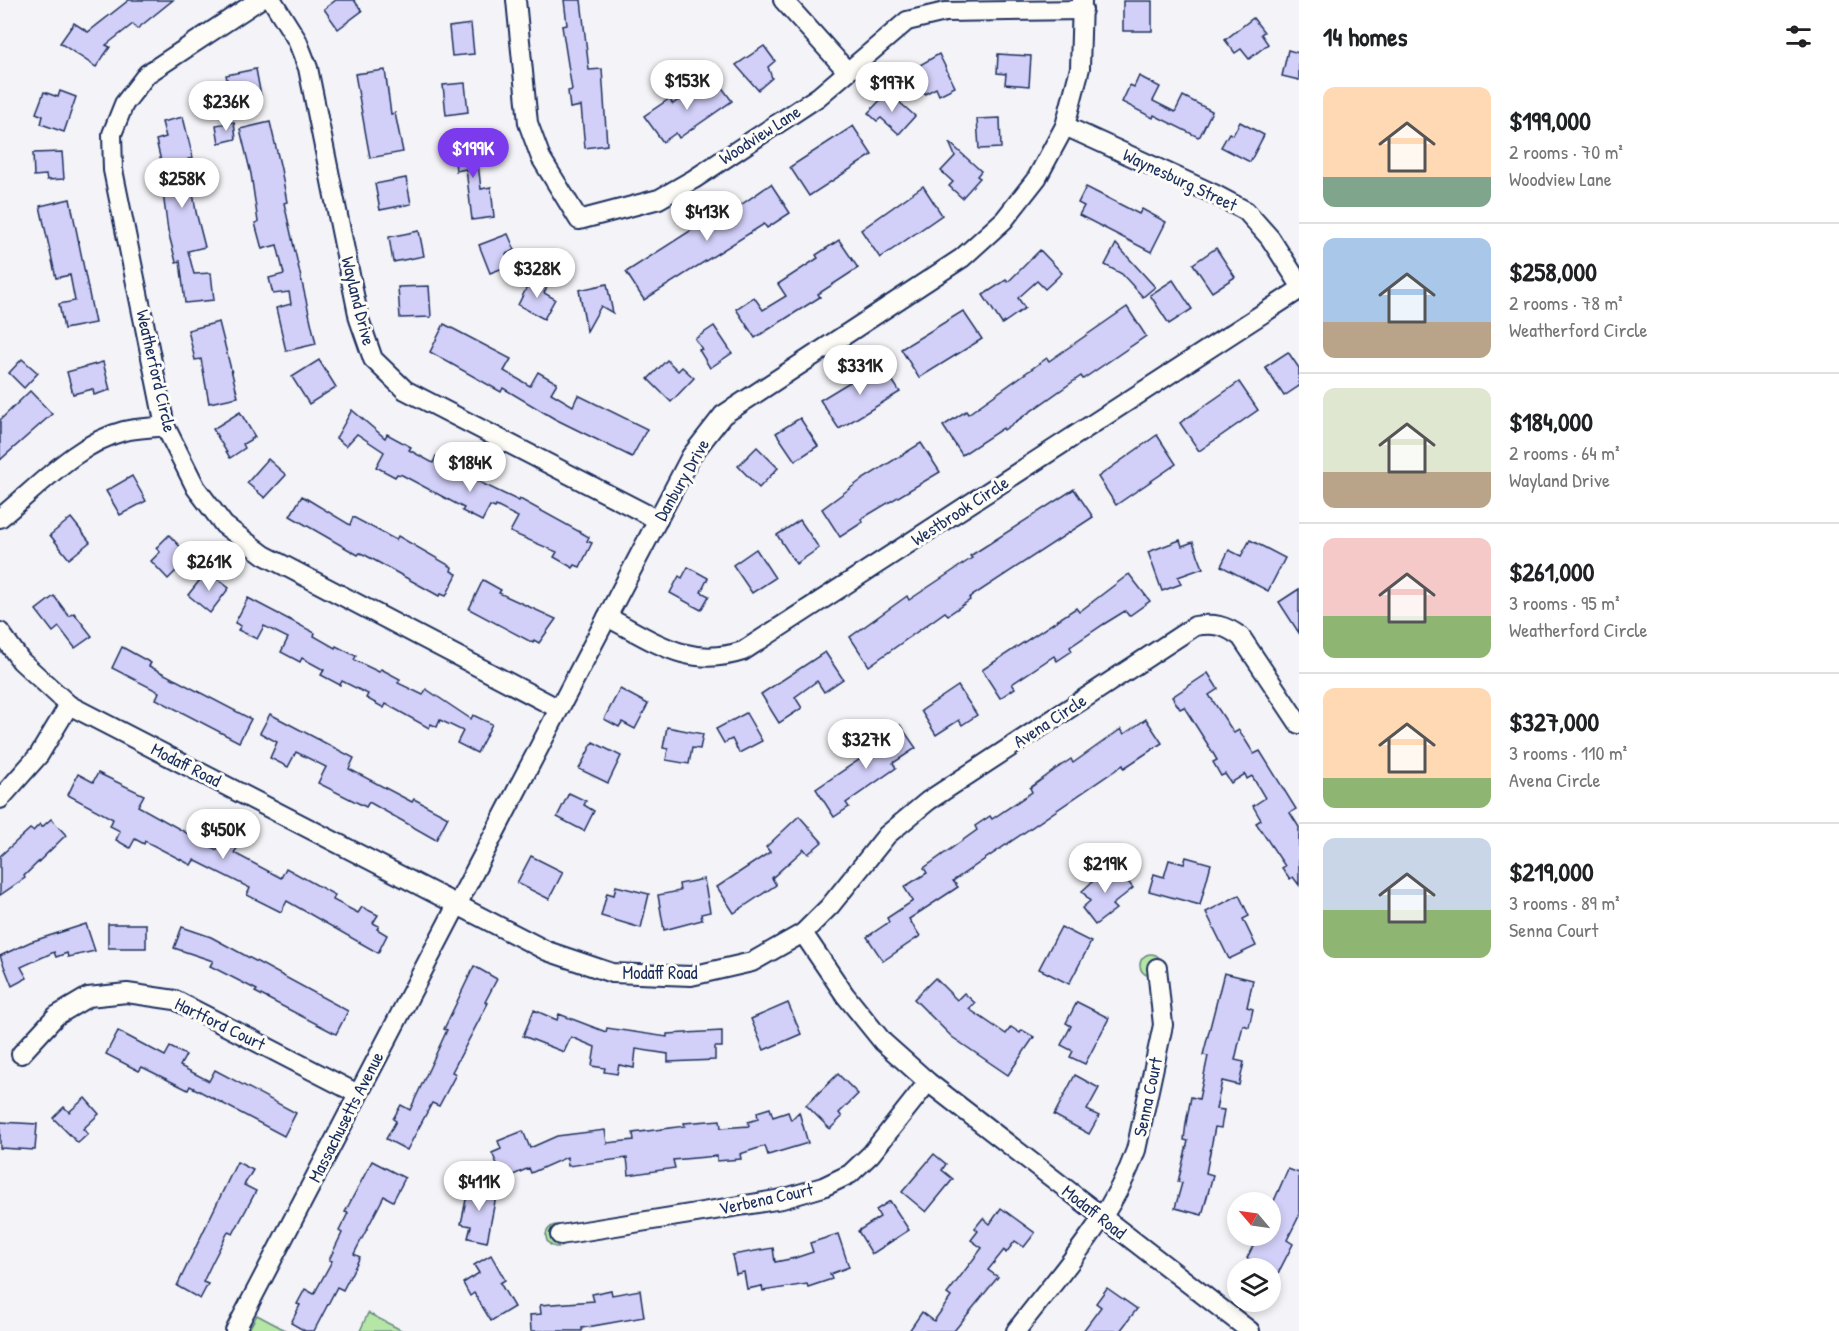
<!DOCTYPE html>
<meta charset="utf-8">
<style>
:root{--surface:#fff;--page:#f2f2f2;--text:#202124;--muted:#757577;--line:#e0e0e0;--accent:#7c3aed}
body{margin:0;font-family:"Patrick Hand",sans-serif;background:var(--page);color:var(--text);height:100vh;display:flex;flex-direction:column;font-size:22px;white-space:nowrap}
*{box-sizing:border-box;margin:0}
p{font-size:20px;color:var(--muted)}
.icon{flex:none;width:33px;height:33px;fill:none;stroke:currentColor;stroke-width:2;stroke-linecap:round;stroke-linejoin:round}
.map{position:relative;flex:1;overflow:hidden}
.sheet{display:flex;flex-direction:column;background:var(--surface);width:540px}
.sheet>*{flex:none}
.needle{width:39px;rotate:299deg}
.controls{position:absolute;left:1227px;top:1192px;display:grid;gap:12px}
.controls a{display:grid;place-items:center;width:54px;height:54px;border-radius:50%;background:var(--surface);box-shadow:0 3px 9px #0003;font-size:30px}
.price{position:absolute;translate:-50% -51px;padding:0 14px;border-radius:21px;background:#fff;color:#222;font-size:20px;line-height:39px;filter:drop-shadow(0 2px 3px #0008)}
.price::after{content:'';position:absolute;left:50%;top:36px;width:18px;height:14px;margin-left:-9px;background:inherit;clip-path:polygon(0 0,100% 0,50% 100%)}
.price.active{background:var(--accent);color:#fff}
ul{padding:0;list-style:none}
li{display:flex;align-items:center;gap:18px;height:150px;padding:0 24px}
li+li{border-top:2px solid var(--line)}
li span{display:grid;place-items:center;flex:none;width:168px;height:120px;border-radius:12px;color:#555}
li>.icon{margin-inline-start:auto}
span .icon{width:72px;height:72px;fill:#fffc;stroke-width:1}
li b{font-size:26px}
h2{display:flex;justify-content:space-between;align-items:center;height:72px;padding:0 24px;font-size:26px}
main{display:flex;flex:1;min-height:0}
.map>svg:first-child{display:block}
.green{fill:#b6e6a5;stroke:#688a82;stroke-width:1.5}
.building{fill:#d2cff8;stroke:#1b2f5e;stroke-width:1.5}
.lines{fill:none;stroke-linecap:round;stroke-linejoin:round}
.street-casing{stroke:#1b2f5e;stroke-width:22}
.street{stroke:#fdfcf7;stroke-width:18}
.labels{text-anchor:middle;stroke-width:6;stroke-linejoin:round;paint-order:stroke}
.street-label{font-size:18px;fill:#1b2f5e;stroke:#fdfcf7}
</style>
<main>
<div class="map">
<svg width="1299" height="1331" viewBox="0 0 1299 1331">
<rect width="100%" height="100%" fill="#f4f3f7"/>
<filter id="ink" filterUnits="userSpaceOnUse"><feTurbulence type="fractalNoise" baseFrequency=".0167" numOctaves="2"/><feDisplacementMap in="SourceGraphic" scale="12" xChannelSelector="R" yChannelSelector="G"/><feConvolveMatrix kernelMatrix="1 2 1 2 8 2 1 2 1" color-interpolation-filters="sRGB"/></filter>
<g filter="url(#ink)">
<!-- green -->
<g class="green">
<circle cx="1151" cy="965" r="11"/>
<circle cx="557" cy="1236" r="11"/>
<polygon points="368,1313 403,1331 360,1331"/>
<polygon points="257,1315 287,1331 248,1331"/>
</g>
<!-- building -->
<g class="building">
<polygon points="129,0 173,0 137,29 133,24 106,45 110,47 96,67 60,43 74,23 88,32"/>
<polygon points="336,0 354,0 362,11 338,29 324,9"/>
<polygon points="564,0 581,0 589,70 602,69 607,145 585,148 581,106 570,108 568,91 572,90 562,26 567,25"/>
<rect x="1123" y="1" width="29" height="30"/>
<polygon points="1253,18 1264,32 1261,34 1268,44 1249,59 1241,49 1235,53 1225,40"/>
<polygon points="471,24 474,54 452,56 449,27"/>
<polygon points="764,46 775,61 768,67 772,78 758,90 736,65"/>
<polygon points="1288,50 1299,53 1299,80 1282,76"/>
<polygon points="939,54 955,87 939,95 936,88 925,94 913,69"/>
<polygon points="998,54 1031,56 1029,86 1005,84 1006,74 997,73"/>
<polygon points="256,69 261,96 232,102 226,75"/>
<polygon points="385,70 391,114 395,113 403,152 370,158 355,74"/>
<polygon points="1139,76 1160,87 1153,101 1175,112 1183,96 1212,111 1200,136 1198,137 1154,115 1153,118 1122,102 1130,85 1134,87"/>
<polygon points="703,82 708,89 718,82 732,101 679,138 676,133 663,142 644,116 669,99 673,104"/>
<polygon points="465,83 468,112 446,115 443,85"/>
<polygon points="60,91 76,97 64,132 41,124 43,116 36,113 44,92 58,97"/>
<polygon points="888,92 915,116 899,134 881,118 877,121 868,113"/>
<polygon points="183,117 193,158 188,159 196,212 205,247 188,251 194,274 211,273 214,300 185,303 180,261 176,262 168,231 161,178 165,178 156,140 166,137 162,122"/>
<polygon points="1000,118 1001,148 979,149 977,119"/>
<polygon points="234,122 236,139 219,143 216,125"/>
<polygon points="270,122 281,169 287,202 284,203 316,344 286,351 276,308 291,304 289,292 273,294 269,278 284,274 277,245 262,249 255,223 258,222 251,174 240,129"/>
<polygon points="1240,122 1264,135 1250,162 1221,147 1229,133 1233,135"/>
<polygon points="853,126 872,155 809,196 790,167"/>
<polygon points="475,138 481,189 491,187 494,217 472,220 466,169 456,171 453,141"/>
<polygon points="949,142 981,171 977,176 980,178 962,198 949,186 953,182 941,171 955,156"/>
<polygon points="62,152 64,179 47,180 46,175 34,176 33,153"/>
<polygon points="406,178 411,204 380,210 375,184"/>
<polygon points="771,184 790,213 767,228 764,224 644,300 626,272 729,206 732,211"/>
<polygon points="923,186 942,215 880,258 861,230"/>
<polygon points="1086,187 1139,214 1142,209 1166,222 1151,252 1079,215 1084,206 1078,203"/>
<polygon points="70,199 95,323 64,329 59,304 75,301 70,275 56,278 40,206"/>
<polygon points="419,231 424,256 393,262 389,237"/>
<polygon points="508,234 515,250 506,254 511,265 490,273 479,245"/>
<polygon points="839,240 858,268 818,294 820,297 755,338 736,309 754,297 763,310 786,296 778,284 818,258 816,255"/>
<polygon points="1116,244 1155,287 1143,297 1122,274 1105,265"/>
<polygon points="1216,248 1235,277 1212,292 1193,264"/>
<polygon points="1040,250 1062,273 1045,289 1037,281 1018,298 1025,308 1002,324 983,295 1006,280 1008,282"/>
<polygon points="531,279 548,285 544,293 555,299 544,319 518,305"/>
<polygon points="1173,280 1192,309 1169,324 1150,295"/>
<polygon points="607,284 613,313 601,306 587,331 579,290"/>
<polygon points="429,286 431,317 400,318 398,287"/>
<polygon points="1127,307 1146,336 1083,379 1081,376 1004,430 1003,428 962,455 943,426 966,411 968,414 1047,358 1049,361"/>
<polygon points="963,311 982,339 919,378 901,349"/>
<polygon points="219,322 238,397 209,403 201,359 195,360 188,330"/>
<polygon points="444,324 511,359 504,371 530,386 538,372 557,383 551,393 573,406 578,395 647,429 632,457 555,419 503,388 501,392 430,352"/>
<polygon points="714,326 732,353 710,368 699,350 702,349 695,339"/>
<polygon points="1288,352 1299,368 1299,386 1284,396 1265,367"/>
<polygon points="22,359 38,373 24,388 9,373"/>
<polygon points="319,360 336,387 309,404 292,377"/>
<polygon points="667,360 678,371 682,367 694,378 671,402 648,379"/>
<polygon points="103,362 110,390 94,395 93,389 73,394 67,372"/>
<polygon points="881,363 900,392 839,429 820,400"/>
<polygon points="1239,382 1258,410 1199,451 1180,423"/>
<polygon points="30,391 52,414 0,460 0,420"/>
<polygon points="352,410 385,438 387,434 411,447 409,450 433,463 436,456 456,466 454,470 519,501 520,499 589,537 587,541 592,543 580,567 575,565 573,568 554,557 557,552 510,532 518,517 496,506 495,508 490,506 482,521 462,511 464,508 402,475 397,474 395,477 376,467 384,452 357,434 346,446 336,438"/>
<polygon points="240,412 255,437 243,444 245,448 230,458 213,429"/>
<polygon points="800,418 818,446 795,461 776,433"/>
<polygon points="1157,435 1176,464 1116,505 1098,477"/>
<polygon points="921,443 940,472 861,519 863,522 840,537 822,509 860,481"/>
<polygon points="757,447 778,468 759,488 738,466"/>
<polygon points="268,459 286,475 265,498 247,483"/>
<polygon points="132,476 146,501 120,515 106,491"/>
<polygon points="1074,489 1093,517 969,598 970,600 948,615 945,612 869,666 850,637 907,596 909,600 972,558 970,556"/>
<polygon points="302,496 350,525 353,517 396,540 398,536 452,567 451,571 457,574 446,596 441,594 439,596 365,555 360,553 358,555 290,516"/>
<polygon points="71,518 90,542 69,559 50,535"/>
<polygon points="800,520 819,548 796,564 777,535"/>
<polygon points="169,535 190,557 168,579 151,561 160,552 156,548"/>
<polygon points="1180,540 1182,546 1193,542 1203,568 1178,577 1181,584 1162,591 1148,552"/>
<polygon points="1250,540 1285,558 1268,591 1221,566 1229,550 1241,556"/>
<polygon points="756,549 775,578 752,593 733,565"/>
<polygon points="688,567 708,578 701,592 709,596 701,610 670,593 679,576 682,578"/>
<polygon points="207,571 229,588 210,613 188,595"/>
<polygon points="1129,574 1150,601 1129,616 1125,611 1104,624 1070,647 1072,651 1057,661 1054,656 1012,684 1015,688 1000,698 982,670 1076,608 1079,612"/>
<polygon points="483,580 501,590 499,593 556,619 539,643 534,640 533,643 469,609"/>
<polygon points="1299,589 1299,633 1279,602"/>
<polygon points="54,596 69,616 74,613 92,636 75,648 59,627 53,632 36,610"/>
<polygon points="248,598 315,633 314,636 335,648 336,646 356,656 354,660 379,672 381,669 400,679 398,683 423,695 426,689 471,719 473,715 492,724 477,753 457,743 463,731 440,720 437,727 431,724 429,728 386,704 384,708 366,698 368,694 342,681 340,685 321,675 324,670 302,658 300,662 281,652 288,638 264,626 257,639 238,630 241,626 235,623"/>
<polygon points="122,647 151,663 149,666 251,719 239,742 156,699 159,692 112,668"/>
<polygon points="825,652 843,679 824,692 817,681 795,697 802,708 779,723 761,694"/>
<polygon points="1208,673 1218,689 1209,695 1234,733 1239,730 1254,754 1260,751 1296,809 1290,813 1299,827 1299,885 1293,877 1290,879 1282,868 1285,866 1256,823 1261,820 1253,806 1265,798 1252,776 1247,779 1245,774 1231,783 1225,774 1221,776 1213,762 1217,760 1210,748 1184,707 1180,709 1172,697"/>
<polygon points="958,686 977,715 962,725 959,720 936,735 921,711"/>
<polygon points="620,689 648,704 635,729 622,722 619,727 604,719"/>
<polygon points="746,713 762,741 739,753 732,739 724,743 716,729"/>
<polygon points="270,714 354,758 349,769 412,802 414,799 448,817 436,840 369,802 366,807 318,783 326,767 296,752 288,767 270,758 277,742 260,733"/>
<polygon points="1146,719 1162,743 1124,768 1123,765 953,881 958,887 909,919 920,936 883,961 867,937 889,922 887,918 913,901 904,887 927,873 924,868 977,830 975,826 990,816 992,819 1032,792 1030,788 1056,769 1071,759 1073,763 1121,729 1124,734"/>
<polygon points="900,725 916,748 893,763 896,768 846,803 849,807 834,817 816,789 866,755 862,749"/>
<polygon points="667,727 703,734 700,749 692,748 689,764 666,760 668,749 663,748"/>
<polygon points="593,742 621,756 608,783 579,769"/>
<polygon points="98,773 144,795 138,806 217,850 223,837 239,845 234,853 281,878 286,868 335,895 333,900 358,913 362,907 378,915 373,923 379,926 377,929 387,935 378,953 287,901 281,912 247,895 250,888 194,860 191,865 145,841 144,844 135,839 130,848 116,840 120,831 110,826 113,819 68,795 78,774 93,782"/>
<polygon points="569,793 586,801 584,805 594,811 584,831 557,817"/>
<polygon points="799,816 822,842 808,854 804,849 772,878 776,885 734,913 717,887 770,852 766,847"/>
<polygon points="51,819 66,835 24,876 25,878 0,895 0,856 30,829 33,831 40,824 42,827"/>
<polygon points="531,856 563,872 549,899 517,883"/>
<polygon points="1186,857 1211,864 1200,905 1149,891 1154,874 1164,877 1169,860 1184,864"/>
<polygon points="1113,863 1133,888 1112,905 1116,909 1095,925 1082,908 1090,901 1082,891"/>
<polygon points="704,879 710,912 701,914 702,920 664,930 658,895 680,891 679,884"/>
<polygon points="616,886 649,894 641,928 601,916 607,893 614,895"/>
<polygon points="1239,895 1249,916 1243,919 1256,946 1229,959 1206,912"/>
<polygon points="86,924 95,951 68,957 67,953 56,957 54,952 21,967 27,978 12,986 0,956 30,942"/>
<rect x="108" y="924" width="38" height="24"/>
<polygon points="182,927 211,937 348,1011 336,1034 255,992 257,990 210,966 213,961 174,948"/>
<polygon points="1061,927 1091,942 1069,984 1039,969"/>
<polygon points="474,966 497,979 485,1002 488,1003 452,1072 456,1074 439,1106 432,1103 407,1150 386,1139 396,1121 393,1119 401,1105 410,1110 447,1030 444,1029"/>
<polygon points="1224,973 1253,980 1247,1007 1253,1009 1249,1027 1243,1025 1235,1060 1244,1062 1239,1085 1222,1081 1216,1109 1224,1110 1221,1128 1215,1127 1206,1173 1213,1175 1202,1215 1175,1208 1182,1183 1178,1182 1188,1141 1184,1140 1186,1123 1191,1097 1199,1099 1208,1056 1203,1055"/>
<polygon points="935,978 957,1000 964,993 975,1003 969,1009 1006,1034 1011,1027 1020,1033 1022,1030 1034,1037 1008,1075 952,1037 914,999"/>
<polygon points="1077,1002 1109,1018 1085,1064 1070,1057 1073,1051 1061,1045 1071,1026 1066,1023"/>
<polygon points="788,1003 801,1034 764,1050 751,1019"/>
<polygon points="534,1010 557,1020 559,1014 606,1032 607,1028 667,1037 667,1034 722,1031 722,1047 715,1047 715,1060 668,1062 668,1054 636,1049 634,1068 619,1065 617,1074 604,1072 605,1068 592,1066 595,1047 571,1037 564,1052 523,1036"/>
<polygon points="118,1031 165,1056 170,1047 186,1055 180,1066 209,1081 215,1070 296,1113 284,1136 190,1086 188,1090 142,1067 139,1071 106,1054"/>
<polygon points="838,1074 858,1094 839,1113 842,1117 830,1129 806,1105"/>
<polygon points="1075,1075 1099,1088 1087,1110 1099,1116 1089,1134 1054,1115"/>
<polygon points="85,1098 99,1114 83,1129 88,1134 78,1143 53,1118 64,1107 69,1112"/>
<polygon points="770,1108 773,1117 788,1112 791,1120 799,1112 808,1143 768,1155 765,1146 740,1154 741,1159 717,1161 717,1156 673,1160 675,1168 629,1175 627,1158 568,1166 567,1157 531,1173 529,1168 504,1179 492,1153 501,1149 498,1141 523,1131 530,1148 557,1136 605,1130 607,1143 634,1140 633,1133 685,1126 684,1123 720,1120 721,1128 749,1126 748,1122 758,1119 757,1112"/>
<polygon points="0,1122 37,1124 35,1150 0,1148"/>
<polygon points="934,1154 946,1164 942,1170 953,1179 926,1212 902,1192"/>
<polygon points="372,1161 405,1178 393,1201 384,1196 354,1254 360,1257 343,1290 337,1287 314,1331 305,1331 291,1323 300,1305 297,1304 305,1289 314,1294 332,1261 329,1260 342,1233 339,1231 348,1213 345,1212"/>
<polygon points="237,1162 253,1170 244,1185 256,1191 233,1234 228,1232 212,1263 203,1282 208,1284 200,1299 177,1286"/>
<polygon points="1288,1169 1299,1173 1299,1216 1287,1240 1293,1244 1270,1289 1270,1269 1247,1258 1258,1236 1270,1236 1270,1210"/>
<polygon points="469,1185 497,1191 487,1242 468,1238 471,1226 461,1224"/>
<polygon points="890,1201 909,1230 872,1254 858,1231 880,1217 876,1210"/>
<polygon points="1001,1208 1035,1233 1024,1247 1015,1241 1006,1253 1004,1250 988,1270 998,1277 954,1331 909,1331 922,1312 934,1321 951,1297 947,1294 982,1248 971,1240 978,1231 975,1228 983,1218 990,1224"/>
<polygon points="838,1234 849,1267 830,1274 832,1279 808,1287 807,1284 763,1291 762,1286 747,1289 744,1272 736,1274 732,1255 773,1248 775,1262 795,1258 813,1252 810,1243"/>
<polygon points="491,1255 505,1280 500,1283 514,1307 491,1321 474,1293 470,1296 463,1283 479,1273 474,1265"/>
<polygon points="1107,1288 1137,1309 1120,1331 1083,1331 1101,1307 1096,1303"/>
<polygon points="611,1290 612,1295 640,1290 644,1317 582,1328 582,1331 531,1331 530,1315 541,1314 540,1305 594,1301 592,1294"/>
</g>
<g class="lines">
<!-- street casing -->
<g class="street-casing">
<g id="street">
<polyline points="259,0 147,74 124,104 112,134 113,170 165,426 196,488 224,525 264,555 559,709"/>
<polyline points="272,0 297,40 308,68 359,319 373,359 405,390 658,520"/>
<polyline points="516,0 528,123 541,158 579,220 659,199 694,179 818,97 907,21 945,12 1083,10"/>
<polyline points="783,0 847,71"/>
<polyline points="1065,126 1214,194 1246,211 1270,238 1299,283"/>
<path d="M0,518C37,488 77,443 124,431C137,428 152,428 165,426"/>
<path d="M607,617C654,641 688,669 743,651L1299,290"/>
<polyline points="0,632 21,661 69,705 547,951 612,973 691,976 752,962 803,933 845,995 883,1042 928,1082 1250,1331"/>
<polyline points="0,799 39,755 69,705"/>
<path d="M803,933L830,906L887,835L928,801L1195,626C1214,623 1225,625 1241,637L1299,724"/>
<polyline points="21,1054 56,1016 88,997 127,993 175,1000 358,1094"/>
<polyline points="560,1235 782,1199 823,1187 850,1174 871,1154 928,1082"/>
<polyline points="235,1331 691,456 723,415 962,258 1004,220 1037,178 1065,126 1080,68 1082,0"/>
<path d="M1016,1331C1059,1274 1112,1219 1136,1150L1163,1025L1157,968"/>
</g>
</g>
<!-- street -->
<use href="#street" class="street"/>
</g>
</g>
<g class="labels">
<!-- street labels -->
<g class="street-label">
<text transform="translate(760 135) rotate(-33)" y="6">Woodview Lane</text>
<text transform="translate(1180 180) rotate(25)" y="6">Waynesburg Street</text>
<text transform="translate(358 301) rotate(76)" y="6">Wayland Drive</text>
<text transform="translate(156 371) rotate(77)" y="6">Weatherford Circle</text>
<text transform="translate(682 480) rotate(-60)" y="6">Danbury Drive</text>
<text transform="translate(960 511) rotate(-33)" y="6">Westbrook Circle</text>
<text transform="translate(1050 721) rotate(-33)" y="6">Avena Circle</text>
<text transform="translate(186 765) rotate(27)" y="6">Modaff Road</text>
<text x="660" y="979">Modaff Road</text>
<text transform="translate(220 1024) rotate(26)" y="6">Hartford Court</text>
<text transform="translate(1148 1097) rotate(-78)" y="6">Senna Court</text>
<text transform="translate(346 1117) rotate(-63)" y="6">Massachusetts Avenue</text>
<text transform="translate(766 1199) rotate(-12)" y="6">Verbena Court</text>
<text transform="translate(1094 1212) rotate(38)" y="6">Modaff Road</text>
</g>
</g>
</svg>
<div class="controls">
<a><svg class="needle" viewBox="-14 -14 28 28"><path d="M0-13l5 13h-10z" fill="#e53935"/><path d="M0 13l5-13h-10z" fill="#757577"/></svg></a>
<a><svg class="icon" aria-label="layers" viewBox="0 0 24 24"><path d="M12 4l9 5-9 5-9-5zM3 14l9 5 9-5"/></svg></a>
</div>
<b class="price" style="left:687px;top:111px">$153K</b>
<b class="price" style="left:892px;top:113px">$197K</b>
<b class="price" style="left:226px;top:132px">$236K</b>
<b class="price active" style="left:473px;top:179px">$199K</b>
<b class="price" style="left:182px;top:209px">$258K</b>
<b class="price" style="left:707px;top:242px">$413K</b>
<b class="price" style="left:537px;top:299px">$328K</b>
<b class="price" style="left:860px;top:396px">$331K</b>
<b class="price" style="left:470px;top:493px">$184K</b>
<b class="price" style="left:209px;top:592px">$261K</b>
<b class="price" style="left:866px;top:770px">$327K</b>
<b class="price" style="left:223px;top:860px">$450K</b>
<b class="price" style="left:1105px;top:894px">$219K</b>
<b class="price" style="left:479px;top:1212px">$411K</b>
</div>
<section class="sheet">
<h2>14 homes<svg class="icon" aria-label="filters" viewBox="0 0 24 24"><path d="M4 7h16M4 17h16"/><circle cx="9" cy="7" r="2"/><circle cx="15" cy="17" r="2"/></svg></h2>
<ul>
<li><span style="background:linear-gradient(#ffd9b3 75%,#7fa58c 0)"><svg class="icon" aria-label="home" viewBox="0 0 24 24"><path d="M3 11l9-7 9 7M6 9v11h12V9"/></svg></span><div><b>$199,000</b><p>2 rooms · 70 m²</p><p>Woodview Lane</p></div></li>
<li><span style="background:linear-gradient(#a9c7e8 70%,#b9a48a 0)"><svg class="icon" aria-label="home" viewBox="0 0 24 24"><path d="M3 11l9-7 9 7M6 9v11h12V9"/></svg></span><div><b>$258,000</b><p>2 rooms · 78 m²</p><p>Weatherford Circle</p></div></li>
<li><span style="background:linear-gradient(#dfe7d0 70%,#b9a48a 0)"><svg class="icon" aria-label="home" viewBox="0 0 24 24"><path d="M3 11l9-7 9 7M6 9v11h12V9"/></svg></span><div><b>$184,000</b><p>2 rooms · 64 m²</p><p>Wayland Drive</p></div></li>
<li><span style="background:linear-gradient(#f6c9c9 65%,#8fb573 0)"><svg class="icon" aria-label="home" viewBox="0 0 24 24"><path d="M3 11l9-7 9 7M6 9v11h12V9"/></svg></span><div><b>$261,000</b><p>3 rooms · 95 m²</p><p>Weatherford Circle</p></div></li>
<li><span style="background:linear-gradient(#ffd9b3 75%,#8fb573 0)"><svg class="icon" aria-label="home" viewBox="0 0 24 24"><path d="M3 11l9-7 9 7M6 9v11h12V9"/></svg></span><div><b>$327,000</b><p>3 rooms · 110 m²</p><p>Avena Circle</p></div></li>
<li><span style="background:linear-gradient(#c9d6e8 60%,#8fb573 0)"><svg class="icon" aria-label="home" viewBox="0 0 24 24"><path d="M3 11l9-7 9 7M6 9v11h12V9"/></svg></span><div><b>$219,000</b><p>3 rooms · 89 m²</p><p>Senna Court</p></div></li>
</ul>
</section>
</main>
